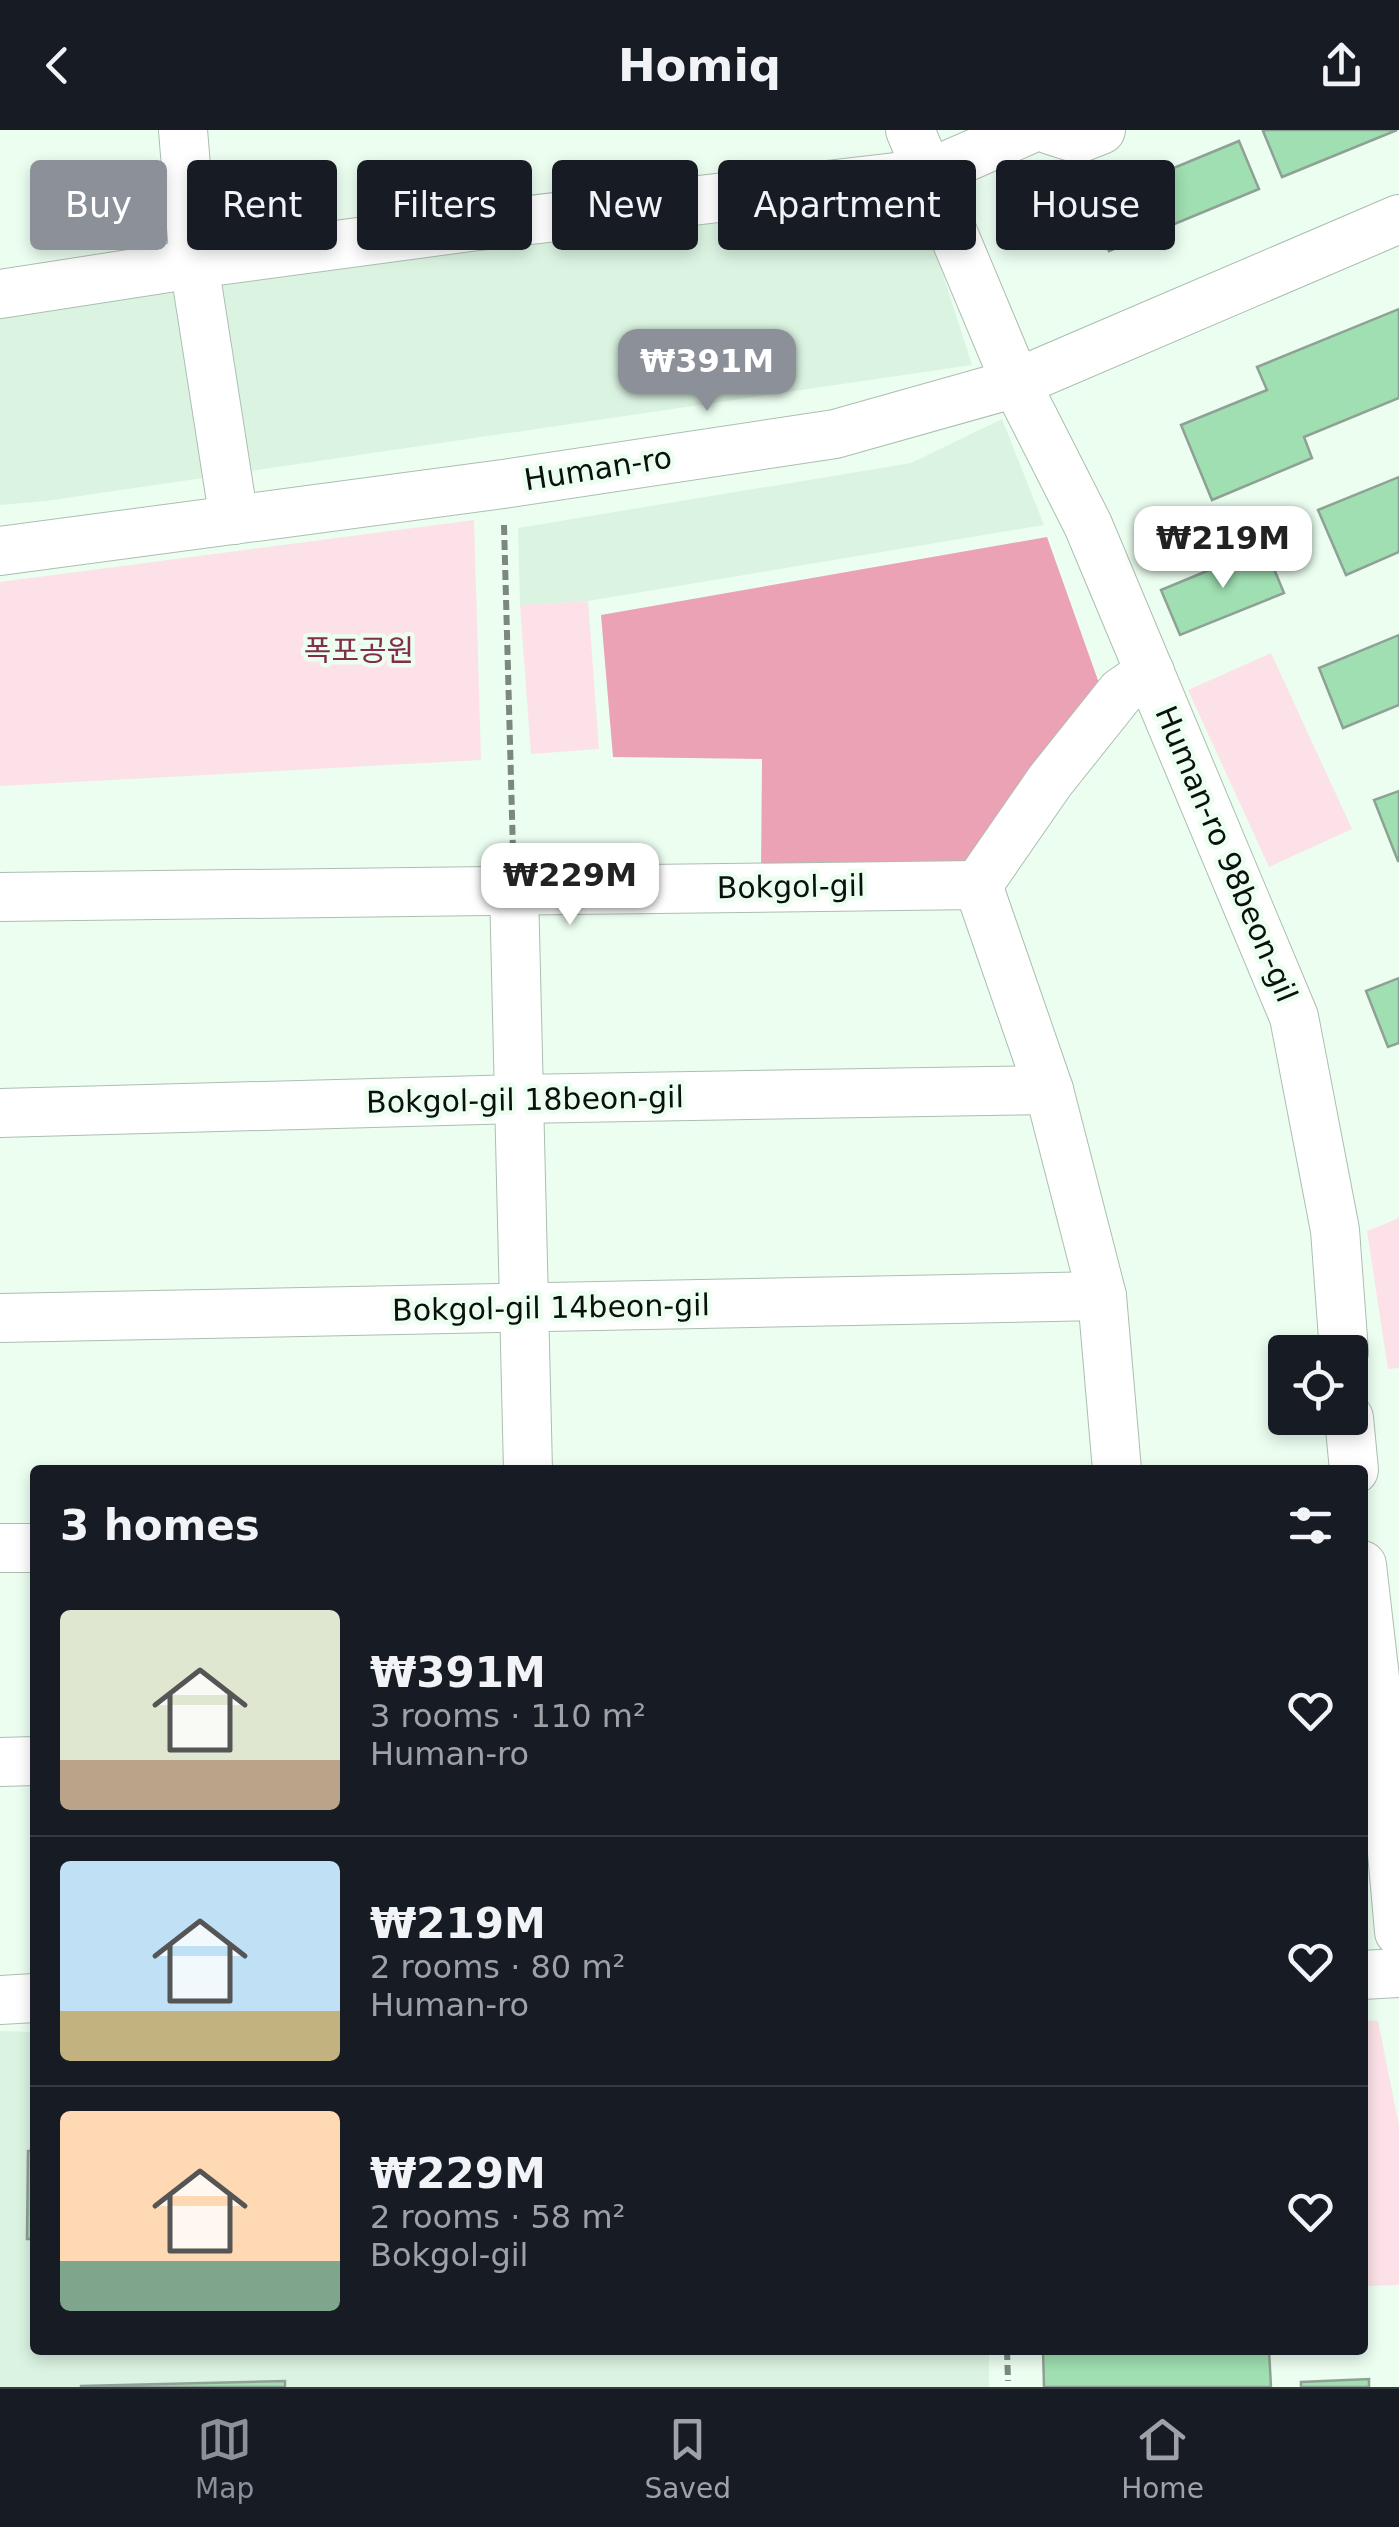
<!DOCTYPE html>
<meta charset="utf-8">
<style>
:root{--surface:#171b24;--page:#242831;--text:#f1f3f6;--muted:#9ea1a6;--line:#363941;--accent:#8c9099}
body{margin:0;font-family:"DejaVu Sans","Noto Sans KR",sans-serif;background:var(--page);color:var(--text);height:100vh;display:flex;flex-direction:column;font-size:38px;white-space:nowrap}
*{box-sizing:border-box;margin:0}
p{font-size:32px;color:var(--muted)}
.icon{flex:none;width:55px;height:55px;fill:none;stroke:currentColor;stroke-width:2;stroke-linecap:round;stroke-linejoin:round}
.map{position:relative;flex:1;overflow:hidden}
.details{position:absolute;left:30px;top:1335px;width:1338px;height:890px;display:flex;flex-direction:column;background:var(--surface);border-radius:10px;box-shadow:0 5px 15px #0003}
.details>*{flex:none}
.top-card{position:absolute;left:30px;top:30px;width:1340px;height:90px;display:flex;gap:20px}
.tools{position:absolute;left:1268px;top:1205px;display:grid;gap:20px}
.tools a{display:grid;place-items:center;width:100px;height:100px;border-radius:10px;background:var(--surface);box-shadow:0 5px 15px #0003;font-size:50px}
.price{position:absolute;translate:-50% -85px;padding:0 22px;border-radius:20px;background:#fff;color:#222;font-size:32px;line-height:65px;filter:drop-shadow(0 2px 5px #0008)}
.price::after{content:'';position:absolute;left:50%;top:60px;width:30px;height:22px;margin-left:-15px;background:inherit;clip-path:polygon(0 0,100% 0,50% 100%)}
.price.active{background:var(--accent);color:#fff}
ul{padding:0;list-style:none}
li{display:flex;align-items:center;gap:30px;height:250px;padding:0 30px}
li+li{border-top:2px solid var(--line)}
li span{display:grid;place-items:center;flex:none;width:280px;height:200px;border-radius:10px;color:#555}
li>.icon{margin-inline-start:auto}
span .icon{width:120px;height:120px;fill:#fffc;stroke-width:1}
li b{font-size:42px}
h2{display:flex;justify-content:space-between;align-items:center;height:120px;padding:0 30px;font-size:42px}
.tag{padding:0 35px;border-radius:10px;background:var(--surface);box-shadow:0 5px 15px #0003;font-size:35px;line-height:90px}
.tag.active{background:var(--accent);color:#fff}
header{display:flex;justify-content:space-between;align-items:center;height:130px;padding:0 30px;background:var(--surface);font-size:45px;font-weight:600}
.menu{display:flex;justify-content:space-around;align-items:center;height:140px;border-top:2px solid var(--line);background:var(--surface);font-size:28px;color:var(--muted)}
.menu a{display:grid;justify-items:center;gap:5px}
.menu .active{color:var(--accent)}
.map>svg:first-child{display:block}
.built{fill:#dbf4e2}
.green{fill:#fce2e8}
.forest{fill:#eca2b5}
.building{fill:#9fdfb1;stroke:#8fa194;stroke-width:2.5}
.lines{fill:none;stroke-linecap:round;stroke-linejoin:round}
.minor-casing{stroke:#acbeb1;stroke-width:50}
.path{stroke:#7c887f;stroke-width:6;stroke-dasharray:10 5;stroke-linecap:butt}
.minor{stroke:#fff;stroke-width:48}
.labels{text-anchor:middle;stroke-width:9;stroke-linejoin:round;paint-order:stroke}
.street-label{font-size:30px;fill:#0a100b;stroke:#ebfef0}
.park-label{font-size:30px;fill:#822d4a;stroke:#ebfef0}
</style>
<header><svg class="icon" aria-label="back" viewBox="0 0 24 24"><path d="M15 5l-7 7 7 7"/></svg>Homiq<svg class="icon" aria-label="share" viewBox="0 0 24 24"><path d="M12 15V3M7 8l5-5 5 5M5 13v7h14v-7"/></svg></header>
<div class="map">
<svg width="1399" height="2257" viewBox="0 0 1399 2257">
<rect width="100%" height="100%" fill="#ebfef0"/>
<!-- built -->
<g class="built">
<polygon points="919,70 972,235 46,371 0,375 0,175"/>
<polygon points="1002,289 1044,395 588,471 520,475 518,398 911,333"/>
<polygon points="0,1901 35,1902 35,2220 989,2220 989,2257 0,2257"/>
</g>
<!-- green -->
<g class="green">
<polygon points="474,390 481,630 0,656 0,452"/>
<polygon points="588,471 599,619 531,624 520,475"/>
<polygon points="1271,523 1352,699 1269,737 1188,560"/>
<polygon points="1399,1088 1399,1238 1388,1239 1367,1101"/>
<polygon points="1363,1890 1378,1891 1399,1996 1399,2155 1363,2156"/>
</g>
<!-- forest -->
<polygon class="forest" points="1047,407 1100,556 988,714 953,740 761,743 762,629 613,627 601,485"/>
<!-- building -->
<g class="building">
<polygon points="1266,0 1397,0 1282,47 1263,1"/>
<polygon points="1239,11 1259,59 1109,121 1089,73"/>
<polygon points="1399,179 1399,268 1304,307 1312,328 1212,370 1181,295 1267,260 1257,237"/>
<polygon points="1399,347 1399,422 1346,445 1318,380"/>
<polygon points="1265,417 1284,463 1180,505 1161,460"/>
<polygon points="1399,505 1399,575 1343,598 1319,538"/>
<polygon points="1399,661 1399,731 1398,731 1374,670"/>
<polygon points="1399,848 1399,913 1388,917 1366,861"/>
<polygon points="28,2021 35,2021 35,2109 27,2109"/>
<polygon points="1043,2220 1269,2220 1271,2257 1044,2257"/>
<polygon points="1369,2249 1369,2257 1301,2257 1301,2252"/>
<polygon points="285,2251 285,2257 81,2257 81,2256"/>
</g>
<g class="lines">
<!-- minor casing -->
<g class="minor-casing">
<g id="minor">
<polyline points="183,0 194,134 234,390"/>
<polyline points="910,0 1016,253 1088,395 1294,887 1335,1100 1344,1222"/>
<polyline points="1050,0 1078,9 1101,0"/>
<polyline points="0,164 194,134 470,97 930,43 1028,0"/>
<polyline points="0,421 503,354 835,304 1016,253 1399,89"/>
<polyline points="978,755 1050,651 1121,562 1150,542"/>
<polyline points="514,760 528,1340"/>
<polyline points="0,767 978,755 1049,960 1102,1166 1117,1340"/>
<polyline points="0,983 518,969 1049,960"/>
<polyline points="0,1188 1102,1166"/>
<polyline points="1349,1288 1354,1340"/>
<polyline points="0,1418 35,1418"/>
<polyline points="1362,1435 1382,1609 1399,1802"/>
<polyline points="0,1632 35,1631"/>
<polyline points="1362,1845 1399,1843"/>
<polyline points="0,1870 35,1868"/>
</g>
</g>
<!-- path -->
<g class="path">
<polyline points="504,395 513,722"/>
<polyline points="1007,2220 1008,2251"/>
</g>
<!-- minor -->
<use href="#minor" class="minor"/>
</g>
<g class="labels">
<!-- street labels -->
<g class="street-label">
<text transform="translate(598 339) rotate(-9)" y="10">Human-ro</text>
<text transform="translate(1226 724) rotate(67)" y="10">Human-ro 98beon-gil</text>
<text transform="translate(791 757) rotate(-1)" y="10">Bokgol-gil</text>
<text transform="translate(525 970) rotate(-1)" y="10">Bokgol-gil 18beon-gil</text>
<text transform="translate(551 1178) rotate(-1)" y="10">Bokgol-gil 14beon-gil</text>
</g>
<!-- park labels -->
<g class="park-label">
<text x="359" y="531">폭포공원</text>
</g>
</g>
</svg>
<div class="tools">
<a><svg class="icon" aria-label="locate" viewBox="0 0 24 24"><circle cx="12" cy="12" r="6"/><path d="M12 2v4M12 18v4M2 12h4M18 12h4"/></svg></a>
</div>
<b class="price active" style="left:707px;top:284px">₩391M</b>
<b class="price" style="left:1223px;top:461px">₩219M</b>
<b class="price" style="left:570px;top:798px">₩229M</b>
<div class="top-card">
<a class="tag active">Buy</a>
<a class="tag">Rent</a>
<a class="tag">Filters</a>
<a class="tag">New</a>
<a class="tag">Apartment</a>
<a class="tag">House</a>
</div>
<section class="details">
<h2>3 homes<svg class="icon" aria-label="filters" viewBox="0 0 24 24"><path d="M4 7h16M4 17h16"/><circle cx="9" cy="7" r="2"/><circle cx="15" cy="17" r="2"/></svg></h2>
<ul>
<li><span style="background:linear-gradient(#dfe7d0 75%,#b9a48a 0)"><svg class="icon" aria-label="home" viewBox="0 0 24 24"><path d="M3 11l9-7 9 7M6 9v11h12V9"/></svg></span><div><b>₩391M</b><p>3 rooms · 110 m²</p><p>Human-ro</p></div><svg class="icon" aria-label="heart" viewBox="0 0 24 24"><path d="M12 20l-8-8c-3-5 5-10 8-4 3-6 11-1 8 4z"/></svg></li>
<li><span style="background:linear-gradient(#bfe0f5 75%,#c2b280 0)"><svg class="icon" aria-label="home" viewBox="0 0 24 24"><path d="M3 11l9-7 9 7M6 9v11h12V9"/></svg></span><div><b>₩219M</b><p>2 rooms · 80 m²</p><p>Human-ro</p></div><svg class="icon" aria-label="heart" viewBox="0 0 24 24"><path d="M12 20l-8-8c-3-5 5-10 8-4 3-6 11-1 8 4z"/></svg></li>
<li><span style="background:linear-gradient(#ffd9b3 75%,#7fa58c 0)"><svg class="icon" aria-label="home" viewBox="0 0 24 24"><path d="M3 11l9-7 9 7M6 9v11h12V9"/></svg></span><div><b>₩229M</b><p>2 rooms · 58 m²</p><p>Bokgol-gil</p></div><svg class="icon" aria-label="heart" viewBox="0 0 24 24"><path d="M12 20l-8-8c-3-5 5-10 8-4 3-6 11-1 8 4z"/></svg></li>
</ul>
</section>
</div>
<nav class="menu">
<a class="active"><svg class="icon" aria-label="map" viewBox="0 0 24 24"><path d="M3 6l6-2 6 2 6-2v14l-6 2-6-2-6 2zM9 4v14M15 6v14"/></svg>Map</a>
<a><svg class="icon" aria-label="saved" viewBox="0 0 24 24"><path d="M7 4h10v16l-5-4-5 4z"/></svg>Saved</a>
<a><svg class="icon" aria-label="home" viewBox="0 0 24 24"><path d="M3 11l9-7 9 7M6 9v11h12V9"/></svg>Home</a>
</nav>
